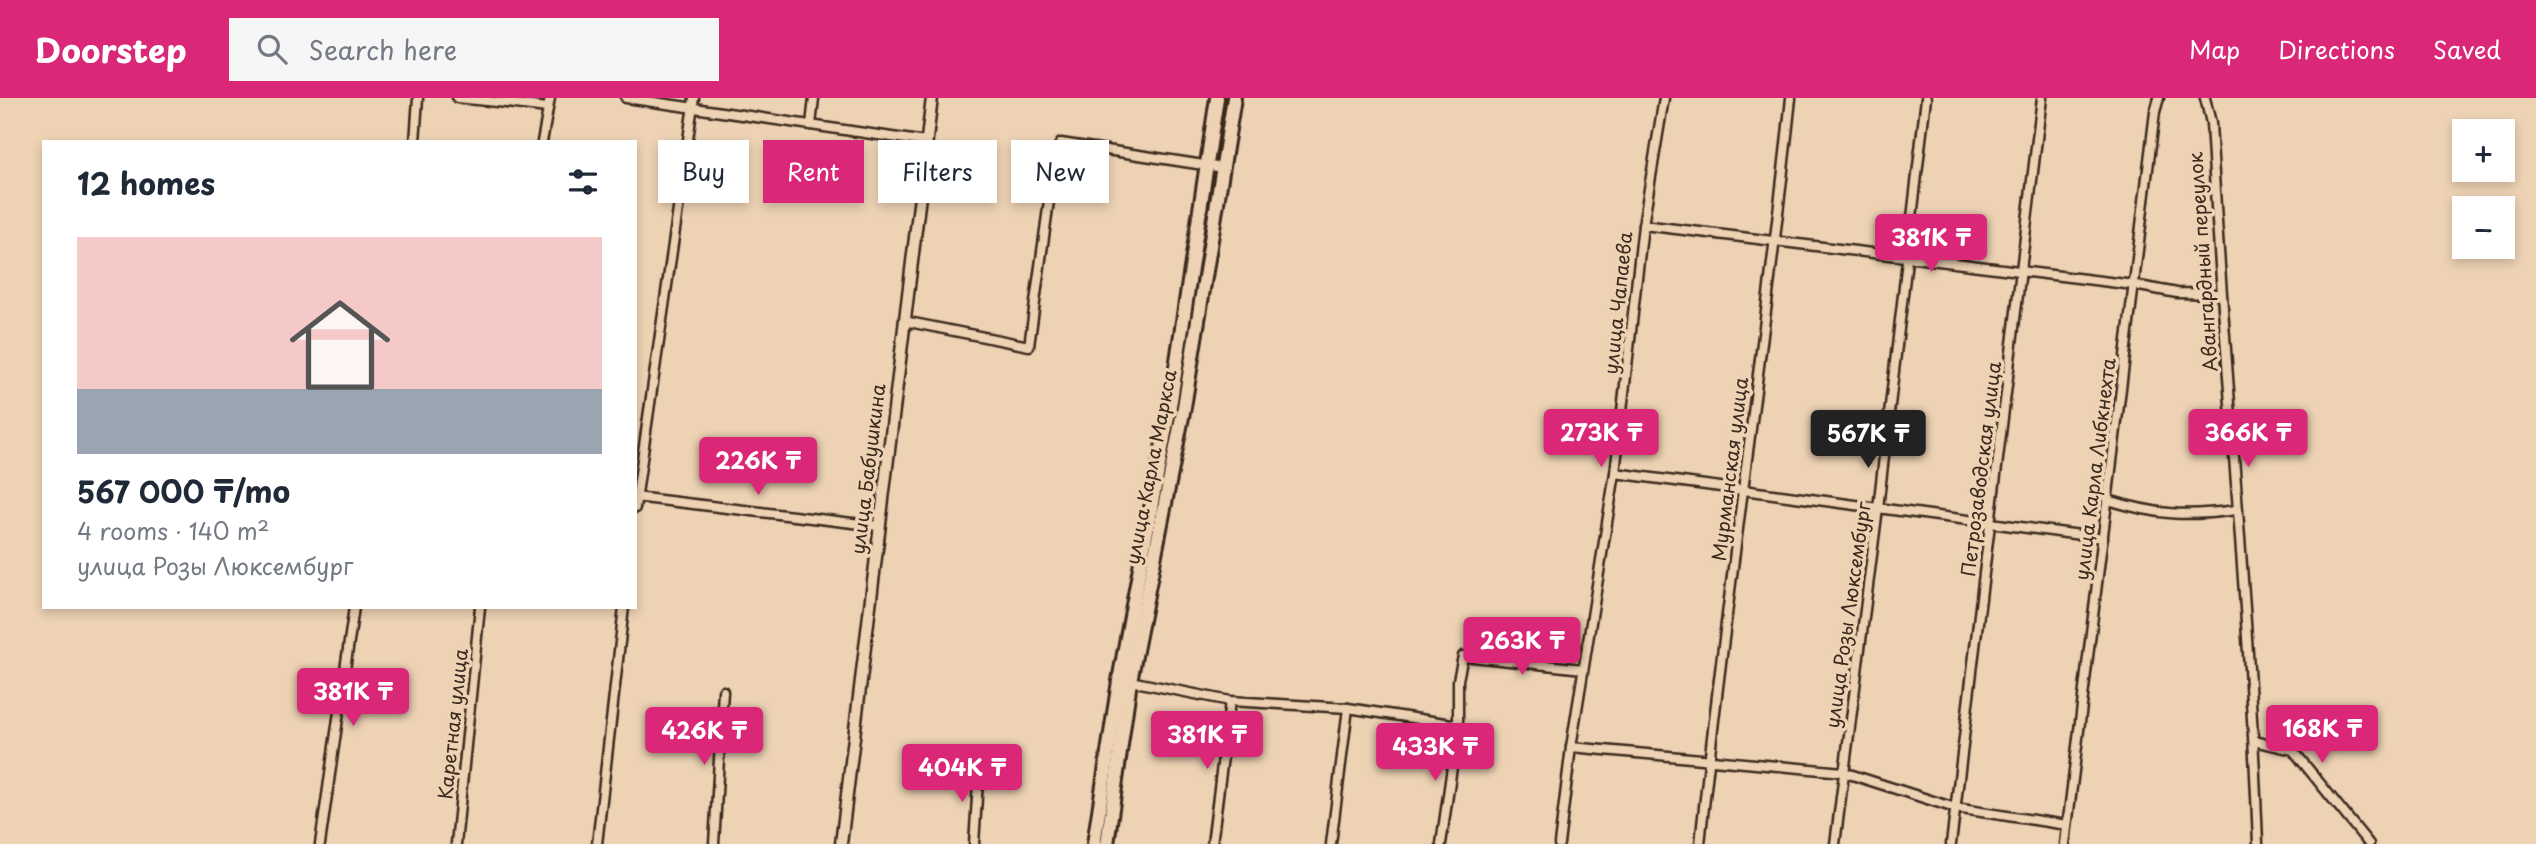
<!DOCTYPE html>
<meta charset="utf-8">
<style>
:root{--surface:#fff;--page:#f6f6f7;--text:#1f2937;--muted:#747a83;--line:#e0e1e3;--accent:#db2777}
body{margin:0;font-family:"Playpen Sans",sans-serif;background:var(--page);color:var(--text);height:100vh;display:flex;flex-direction:column;font-size:26px;white-space:nowrap}
*{box-sizing:border-box;margin:0}
p{font-size:23px;color:var(--muted)}
.icon{flex:none;width:38px;height:38px;fill:none;stroke:currentColor;stroke-width:2;stroke-linecap:round;stroke-linejoin:round}
.map{position:relative;flex:1;overflow:hidden}
.sheet{position:absolute;left:42px;top:42px;width:595px;height:469px;display:flex;flex-direction:column;background:var(--surface);border-radius:0px;box-shadow:0 4px 10px #0003}
.sheet>*{flex:none}
.hud{position:absolute;left:658px;top:42px;width:665px;height:63px;display:flex;gap:14px}
.controls{position:absolute;left:2452px;top:21px;display:grid;gap:14px}
.controls a{display:grid;place-items:center;width:63px;height:63px;border-radius:0px;background:var(--surface);box-shadow:0 4px 10px #0003;font-size:35px}
.price{position:absolute;translate:-50% -60px;padding:0 16px;border-radius:7px;background:var(--accent);color:#fff;font-size:23px;line-height:46px;filter:drop-shadow(0 2px 4px #0008)}
.price::after{content:'';position:absolute;left:50%;top:42px;width:21px;height:16px;margin-left:-10px;background:inherit;clip-path:polygon(0 0,100% 0,50% 100%)}
.price.active{background:#222;color:#fff}
ul{padding:0;list-style:none}
li{display:grid;align-content:center;gap:14px;height:371px;padding:0 35px}
li+li{border-top:2px solid var(--line)}
li span{display:grid;place-items:center;height:217px;border-radius:0px;color:#555}
li>.icon{margin-inline-start:auto}
span .icon{width:126px;height:126px;fill:#fffc;stroke-width:1}
li b{font-size:30px}
h2{display:flex;justify-content:space-between;align-items:center;height:84px;padding:0 35px;font-size:30px}
.chip{padding:0 24px;border-radius:0px;background:var(--surface);box-shadow:0 4px 10px #0003;font-size:24px;line-height:63px}
.chip.active{background:var(--accent);color:#fff}
header{display:flex;align-items:center;gap:42px;box-sizing:border-box;height:98px;padding:0 35px;background:var(--accent);color:#fff}
header strong{font-size:33px}
nav{display:flex;gap:38px;margin-inline-start:auto;font-size:24px}
.search{width:490px;height:63px;background:var(--page);display:flex;align-items:center;gap:18px;box-sizing:border-box;padding:0 24px;border-radius:0px;color:var(--muted);font-size:26px}
.map>svg:first-child{display:block}
.lines{fill:none;stroke-linecap:round;stroke-linejoin:round}
.minor-casing{stroke:#3b2a1e;stroke-width:13}
.tertiary-casing{stroke:#3b2a1e;stroke-width:15}
.primary-casing{stroke:#3b2a1e;stroke-width:18}
.minor{stroke:#edd2b4;stroke-width:8}
.tertiary{stroke:#edd2b4;stroke-width:10}
.primary{stroke:#edd2b4;stroke-width:12}
.labels{text-anchor:middle;stroke-width:7;stroke-linejoin:round;paint-order:stroke}
.street-label{font-size:19px;fill:#3b2a1e;stroke:#edd2b4}
</style>
<header>
<strong>Doorstep</strong>
<div class="search"><svg class="icon" aria-label="search" viewBox="0 0 24 24"><circle cx="10" cy="10" r="6"/><path d="M15 15l6 6"/></svg>Search here</div>
<nav><a>Map</a><a>Directions</a><a>Saved</a></nav>
</header>
<div class="map">
<svg width="2536" height="746" viewBox="0 0 2536 746">
<rect width="100%" height="100%" fill="#edd2b4"/>
<filter id="ink" filterUnits="userSpaceOnUse"><feTurbulence type="fractalNoise" baseFrequency=".0143" numOctaves="2"/><feDisplacementMap in="SourceGraphic" scale="14" xChannelSelector="R" yChannelSelector="G"/><feConvolveMatrix kernelMatrix="1 2 1 2 8 2 1 2 1" color-interpolation-filters="sRGB"/></filter>
<g filter="url(#ink)">
<g class="lines">
<!-- minor casing -->
<g class="minor-casing">
<g id="minor">
<polyline points="457,0 507,5 508,0"/>
<polyline points="626,0 926,44"/>
<path d="M2205,0L2211,25C2224,266 2249,505 2258,746"/>
<polyline points="507,5 547,10"/>
<polyline points="811,27 814,0"/>
<polyline points="415,44 418,0"/>
<polyline points="542,44 550,0"/>
<polyline points="1643,127 2134,187 2177,195 2220,196"/>
<polyline points="904,223 1029,248 1056,52 1061,45 1223,70"/>
<polyline points="1615,375 2103,440"/>
<polyline points="635,399 878,428"/>
<path d="M2108,402C2157,417 2185,419 2236,412"/>
<polyline points="635,410 694,0"/>
<polyline points="1130,583 1230,603 1348,610 1458,627"/>
<polyline points="2254,643 2293,652 2369,746"/>
<polyline points="1571,649 1843,674 1955,710 2067,727"/>
<polyline points="320,746 354,509"/>
<polyline points="456,746 480,509"/>
<polyline points="597,746 624,509"/>
<polyline points="714,746 723,593"/>
<polyline points="974,746 979,668"/>
<polyline points="1212,746 1230,603"/>
<polyline points="1331,746 1348,610"/>
<polyline points="1441,746 1458,627 1458,582 1463,558 1583,571"/>
<polyline points="1559,746 1571,649 1615,375 1643,127 1664,0"/>
<path d="M1700,746C1726,497 1765,249 1791,0"/>
<polyline points="1835,746 1878,410 1926,0"/>
<polyline points="1951,746 2042,0"/>
<polyline points="2065,746 2155,14 2159,0"/>
</g>
</g>
<!-- tertiary casing -->
<g class="tertiary-casing">
<polyline id="tertiary" points="841,746 932,0"/>
</g>
<!-- primary casing -->
<g class="primary-casing">
<g id="primary">
<polyline points="1094,746 1119,583 1171,302 1217,0"/>
<polyline points="1107,746 1130,583 1184,309 1234,0"/>
</g>
</g>
<!-- minor -->
<use href="#minor" class="minor"/>
<!-- tertiary -->
<use href="#tertiary" class="tertiary"/>
<!-- primary -->
<use href="#primary" class="primary"/>
</g>
</g>
<g class="labels">
<!-- street labels -->
<g class="street-label">
<text transform="translate(2203 164) rotate(-94)" y="7">Авангардный переулок</text>
<text transform="translate(1618 205) rotate(-84)" y="7">улица Чапаева</text>
<text transform="translate(1151 369) rotate(-79)" y="7">улица Карла Маркса</text>
<text transform="translate(868 371) rotate(-83)" y="7">улица Бабушкина</text>
<text transform="translate(1730 371) rotate(-83)" y="7">Мурманская улица</text>
<text transform="translate(1981 371) rotate(-83)" y="7">Петрозаводская улица</text>
<text transform="translate(2095 371) rotate(-83)" y="7">улица Карла Либкнехта</text>
<text transform="translate(1848 517) rotate(-82)" y="7">улица Розы Люксембург</text>
<text transform="translate(453 626) rotate(-84)" y="7">Каретная улица</text>
</g>
</g>
</svg>
<div class="controls">
<a>+</a>
<a>−</a>
</div>
<b class="price" style="left:1931px;top:176px">381K ₸</b>
<b class="price" style="left:1601px;top:371px">273K ₸</b>
<b class="price" style="left:2248px;top:371px">366K ₸</b>
<b class="price active" style="left:1868px;top:372px">567K ₸</b>
<b class="price" style="left:758px;top:399px">226K ₸</b>
<b class="price" style="left:1522px;top:579px">263K ₸</b>
<b class="price" style="left:353px;top:630px">381K ₸</b>
<b class="price" style="left:2322px;top:667px">168K ₸</b>
<b class="price" style="left:704px;top:669px">426K ₸</b>
<b class="price" style="left:1207px;top:673px">381K ₸</b>
<b class="price" style="left:1435px;top:685px">433K ₸</b>
<b class="price" style="left:962px;top:706px">404K ₸</b>
<div class="hud">
<a class="chip">Buy</a>
<a class="chip active">Rent</a>
<a class="chip">Filters</a>
<a class="chip">New</a>
</div>
<section class="sheet">
<h2>12 homes<svg class="icon" aria-label="filters" viewBox="0 0 24 24"><path d="M4 7h16M4 17h16"/><circle cx="9" cy="7" r="2"/><circle cx="15" cy="17" r="2"/></svg></h2>
<ul>
<li><span style="background:linear-gradient(#f6c9c9 70%,#9aa5b1 0)"><svg class="icon" aria-label="home" viewBox="0 0 24 24"><path d="M3 11l9-7 9 7M6 9v11h12V9"/></svg></span><div><b>567 000 ₸/mo</b><p>4 rooms · 140 m²</p><p>улица Розы Люксембург</p></div></li>
</ul>
</section>
</div>
